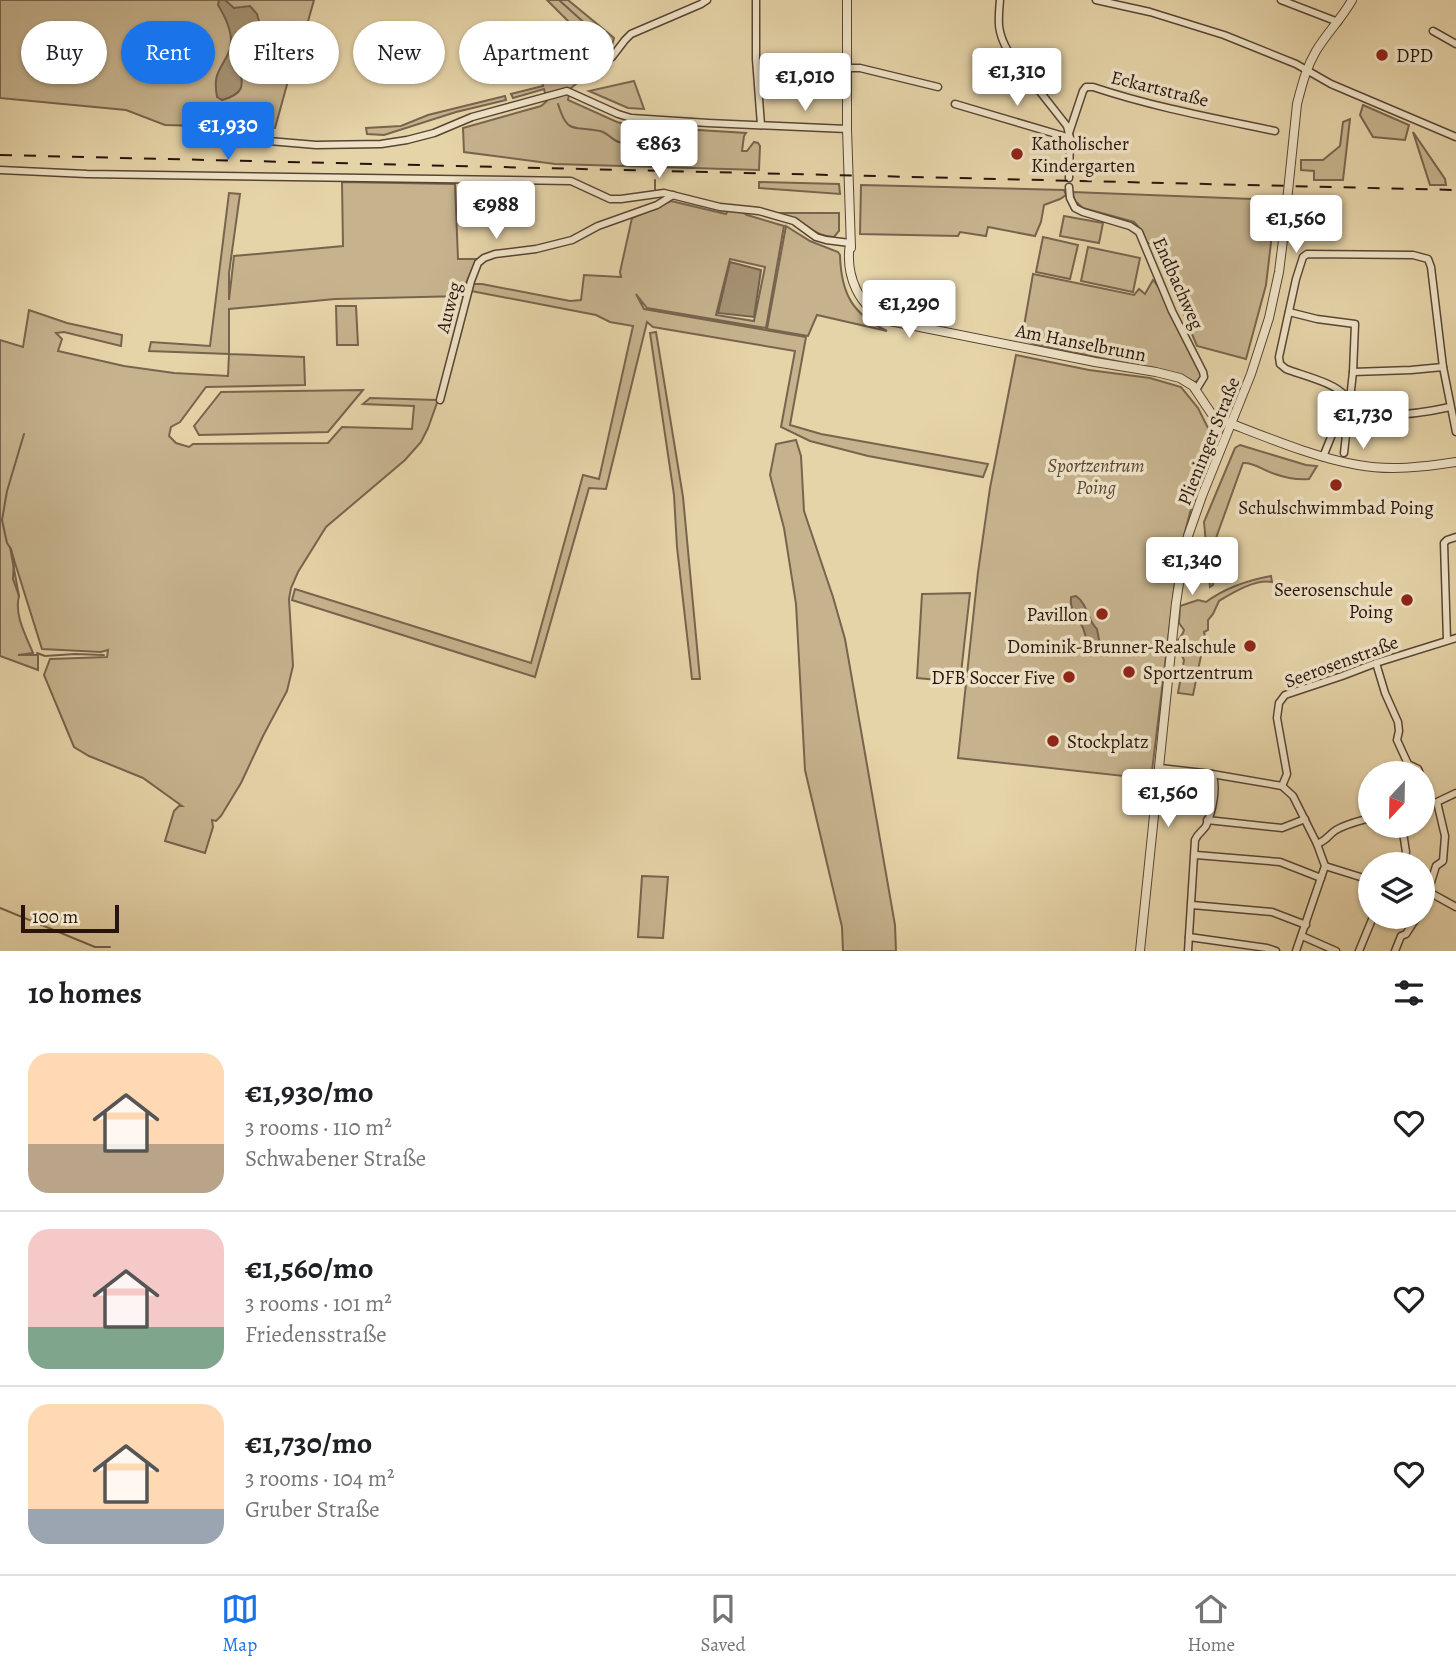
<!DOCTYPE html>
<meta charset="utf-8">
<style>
:root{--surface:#fff;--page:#f6f6f6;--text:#202124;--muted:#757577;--line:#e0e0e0;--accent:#1a73e8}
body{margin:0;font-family:Alegreya,serif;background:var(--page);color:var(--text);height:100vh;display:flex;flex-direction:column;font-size:26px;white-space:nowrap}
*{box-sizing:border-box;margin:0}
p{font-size:23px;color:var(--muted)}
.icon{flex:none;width:38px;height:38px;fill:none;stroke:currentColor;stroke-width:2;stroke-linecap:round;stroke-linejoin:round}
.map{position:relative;height:951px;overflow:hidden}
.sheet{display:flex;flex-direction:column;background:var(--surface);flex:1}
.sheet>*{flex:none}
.top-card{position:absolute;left:21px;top:21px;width:700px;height:63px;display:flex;gap:14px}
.needle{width:46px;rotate:202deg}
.buttons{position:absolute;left:1358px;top:761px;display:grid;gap:14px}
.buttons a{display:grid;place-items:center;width:77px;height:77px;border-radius:50%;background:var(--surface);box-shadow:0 2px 5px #0004;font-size:35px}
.scale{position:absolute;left:21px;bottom:18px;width:98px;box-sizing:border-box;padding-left:7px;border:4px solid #28140d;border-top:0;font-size:19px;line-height:24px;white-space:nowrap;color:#28140d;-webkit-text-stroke:5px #efe3c7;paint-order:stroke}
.price{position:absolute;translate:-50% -60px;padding:0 16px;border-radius:7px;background:#fff;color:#222;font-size:23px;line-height:46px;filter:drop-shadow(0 2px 4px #0008)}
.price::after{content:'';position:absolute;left:50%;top:42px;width:21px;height:16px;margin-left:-10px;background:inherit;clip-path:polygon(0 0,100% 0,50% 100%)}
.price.selected{background:var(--accent);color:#fff}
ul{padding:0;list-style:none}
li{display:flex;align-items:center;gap:21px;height:175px;padding:0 28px}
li+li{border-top:2px solid var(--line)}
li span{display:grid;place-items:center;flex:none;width:196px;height:140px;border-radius:21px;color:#555}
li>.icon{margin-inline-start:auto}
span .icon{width:84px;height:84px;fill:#fffc;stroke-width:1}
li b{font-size:30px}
h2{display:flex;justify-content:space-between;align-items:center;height:84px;padding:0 28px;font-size:30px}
.pill{padding:0 24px;border-radius:32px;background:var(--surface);box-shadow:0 2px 5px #0004;font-size:24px;line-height:63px}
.pill.selected{background:var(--accent);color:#fff}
.tabs{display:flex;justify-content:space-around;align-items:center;height:98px;border-top:2px solid var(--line);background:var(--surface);font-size:19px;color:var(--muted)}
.tabs a{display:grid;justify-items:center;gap:4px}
.tabs .selected{color:var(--accent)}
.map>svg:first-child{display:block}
.green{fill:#c6b38e;stroke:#77644e;stroke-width:2;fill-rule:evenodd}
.water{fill:#a59374;stroke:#73604b;stroke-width:2}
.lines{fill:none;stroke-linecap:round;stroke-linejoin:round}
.stream{stroke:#73604b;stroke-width:2}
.minor-casing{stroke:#584434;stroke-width:9}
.tertiary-casing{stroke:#584434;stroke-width:10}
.minor{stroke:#efe3c7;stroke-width:6}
.tertiary{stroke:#efe3c7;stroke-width:8}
.rail{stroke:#28140d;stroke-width:2;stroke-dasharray:12 12;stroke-linecap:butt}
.poi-dot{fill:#8f2418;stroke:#efe3c7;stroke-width:2.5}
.labels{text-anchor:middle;stroke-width:7;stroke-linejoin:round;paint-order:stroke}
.poi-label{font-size:19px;fill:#28140d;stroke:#efe3c7;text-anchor:start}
.street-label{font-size:19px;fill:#28140d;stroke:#efe3c7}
.park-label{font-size:19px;font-style:italic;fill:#574434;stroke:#efe3c7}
</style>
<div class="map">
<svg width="1456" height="951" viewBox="0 0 1456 951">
<rect width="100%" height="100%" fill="#e6d4a9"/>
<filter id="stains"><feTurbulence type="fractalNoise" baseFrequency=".00286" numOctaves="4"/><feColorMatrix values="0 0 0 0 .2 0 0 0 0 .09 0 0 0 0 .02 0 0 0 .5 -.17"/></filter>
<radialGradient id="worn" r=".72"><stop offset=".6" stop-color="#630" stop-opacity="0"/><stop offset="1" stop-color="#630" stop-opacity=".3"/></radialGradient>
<!-- green -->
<g class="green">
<polygon points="0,0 314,0 305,32 301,34 275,128 165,125 126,110 0,98"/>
<path d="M547,0H568L614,38C608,66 589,72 570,89L568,100L617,122L633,126L746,133L744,136L742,151H747L754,142L758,143L760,146L759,170L555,164L464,152L463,128L541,106L547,101L544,89L513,98L511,94L543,86L541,74L546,70L557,66L560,62L576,53L582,35Z"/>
<polygon points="634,81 644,109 628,108 589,91"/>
<polygon points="505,96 506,100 456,112 384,135 367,134 366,128 401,126 428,115"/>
<polygon points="1363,105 1409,125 1405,140 1373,137 1360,115"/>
<polygon points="1350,119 1343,180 1314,180 1314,171 1301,170 1301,160 1323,160 1340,146 1343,122"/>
<polygon points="1413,132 1445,179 1446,185 1430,185"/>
<path d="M342,182L455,184L458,259H478L466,283L464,296L335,299L229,309V354L304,357L305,385L206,387L180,422L171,427L169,436L176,443L189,447L193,444L328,443L342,427L412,429L414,406L363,404L370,398L438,400L428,428L421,442L405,460L326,527L298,572L291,588L289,599L293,666L287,691L263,736L241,783L221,816L216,821L212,820L213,827L205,853L165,841L174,811L179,806H182L143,778L89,756L74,747L44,675L50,659L107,657L108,650L101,652L42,649L10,547L19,596C14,615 26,636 33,653L18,655H38V670L0,656V340L23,347L29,310L67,323L122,335L121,346L64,332L56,333L62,339L58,351L124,366L174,373L228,376L229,354L149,351L151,342L210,346L229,193L240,194L229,273V300L234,256L343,246Z"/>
<polygon points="759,182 839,184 840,194 759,188"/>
<polygon points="861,185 1064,190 1066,195 1060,199 1044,205 1041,222 1035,236 988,227 986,236 960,232 958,236 860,234"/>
<polygon points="1072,192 1276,200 1266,285 1246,359 1197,346 1157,251 1155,243 1147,243 1142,231 1134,222 1083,208 1075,201"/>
<path d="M671,201L726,214L728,210L742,212L747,215L784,226L766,328L647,308L636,294L644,309L806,337L790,425L821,434L988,464L983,477L868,456L810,441L781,427L795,351L653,327L647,322L606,489L589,488L535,677L292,600L295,589L531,663L583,475L599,479L633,326L610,322L596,315L471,291L473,284H482L570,301L581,300L584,275L621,277L620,272L632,218ZM730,259L765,267L754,321L716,315Z"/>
<path d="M779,213H839V231L834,237C819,237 809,227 796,220C791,217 784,216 779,213Z"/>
<polygon points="1064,216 1103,223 1099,243 1060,236"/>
<path d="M786,226L810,241L838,252L840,255C841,293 852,314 887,331L817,315L808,336L767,329Z"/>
<polygon points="1043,237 1078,245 1070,279 1036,272"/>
<polygon points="1088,247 1140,258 1133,292 1081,281"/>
<polygon points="1033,274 1134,295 1139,289 1145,294 1153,280 1160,289 1200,371 1201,377 1198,381 1194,382 1181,375 1034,344 1022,338 1023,332"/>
<polygon points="356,306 358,345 337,345 336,306"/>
<polygon points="656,332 683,497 700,679 692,679 677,547 674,495 650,333"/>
<polygon points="1016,355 1089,370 1150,378 1181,387 1198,408 1209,430 1217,438 1195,494 1178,558 1151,779 958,758 978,572 990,488"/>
<polygon points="363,390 328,432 199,435 194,426 221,392"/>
<polygon points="796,440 801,456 804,511 833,597 845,639 895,925 896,951 843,951 842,927 805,770 796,604 784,528 770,475 776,444"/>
<path d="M1240,445L1306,465L1317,466L1309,479C1298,480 1286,478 1275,474C1264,471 1254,462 1243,463L1216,538L1213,570V585L1210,587L1204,522L1235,448Z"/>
<path d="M1271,576L1272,582C1255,579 1234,592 1219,601L1213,614L1208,620V630L1204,632L1205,636L1193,695L1178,693L1184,660L1176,644C1178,638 1183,636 1184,630L1179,623L1180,606L1198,600L1206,602C1225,588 1249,580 1271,576Z"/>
<polygon points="970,593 960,682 917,678 922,594"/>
<polygon points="642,876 668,877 663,938 638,937"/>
</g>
<!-- water -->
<g class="water">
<path d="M219,0H225L234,8L250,6L257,14L260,25C253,34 243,42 240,54C236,76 255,91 222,100L217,97C213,74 219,72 228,54C236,39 226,18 218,5Z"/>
<polygon points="730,262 761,270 754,317 718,313"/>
<path d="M1076,596C1088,604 1087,620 1097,629L1100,645L1098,648L1092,649C1086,642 1086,636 1083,628C1078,616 1069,611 1071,597Z"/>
</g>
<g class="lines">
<!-- stream -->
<g class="stream">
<path d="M552,83V75C562,68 574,63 584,57L591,34L590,28L559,0"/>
<path d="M558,104C568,136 573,125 600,131C608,133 612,140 619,142C628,145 638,142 648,145L653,154"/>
<polyline points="655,180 655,191"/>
<polyline points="19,596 13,579 14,561 11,549 7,543 2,520 7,491 24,434"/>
<polyline points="37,653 45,656 75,654 104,655"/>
<polyline points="0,908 95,947 110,947"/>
</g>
<!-- minor casing -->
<g class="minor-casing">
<g id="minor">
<polyline points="756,0 756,59 761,125"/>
<path d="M1000,0C998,22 997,32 1008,51L1067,126L1070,138L1069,178"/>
<polyline points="1096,0 1150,12 1224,35 1296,64 1331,84 1456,137"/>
<polyline points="1281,0 1338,22"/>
<polyline points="1433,31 1456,44"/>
<polyline points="612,57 625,40 631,34 701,4 707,0"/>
<polyline points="847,68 860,68 938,87"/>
<polyline points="955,104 1070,138"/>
<path d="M1069,133L1083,91L1086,87H1093C1153,107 1213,118 1275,131"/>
<polyline points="201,139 235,138 316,145 381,144 407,140 434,133 472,117 567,91 618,114 631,118 708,123 847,129"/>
<polyline points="0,170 87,174 571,181 610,199 621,199 664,193 720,207 759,211 794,221 816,237 826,240 850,243"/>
<polyline points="1069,187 1070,198 1075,208 1083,212 1130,226 1139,232 1172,311 1203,372 1204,377 1196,390"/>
<polyline points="1289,312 1317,319 1355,324 1353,372 1411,370 1443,367"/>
<polyline points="440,400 471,281 478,263 484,258 495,254 536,249 572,240 598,226 657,205 673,195"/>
<path d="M1341,411C1377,418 1415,415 1450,407"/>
<polyline points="1344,453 1353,372"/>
<path d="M1323,457L1343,407L1345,396C1336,383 1301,375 1286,369L1280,364L1279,357L1296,279L1303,257L1307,254L1413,255L1428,259L1431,267L1443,367L1456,432"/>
<polyline points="1447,640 1444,543 1447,540 1456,537"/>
<polyline points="1376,663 1385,693 1398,722 1399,731 1397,740 1408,764 1418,769 1420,774"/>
<polyline points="1160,768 1212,774 1282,786 1293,796 1317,844 1325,866 1296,951"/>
<path d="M1423,780C1427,789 1436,801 1423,805"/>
<polyline points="1282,786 1287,774 1277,718 1279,703 1285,695 1342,676 1376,663 1456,638"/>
<polyline points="1207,820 1282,828 1305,819"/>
<polyline points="1402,826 1406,852 1403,864"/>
<path d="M1317,844C1328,840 1328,835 1336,830C1346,824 1359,821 1370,818"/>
<polyline points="1196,855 1280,862 1321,878"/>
<polyline points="1325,866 1370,880"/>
<polyline points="1427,891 1456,907"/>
<polyline points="1192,905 1272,912 1306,925"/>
<polyline points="1423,908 1436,866 1443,861 1445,836 1437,802 1456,793"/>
<polyline points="1302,936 1336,951"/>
<polyline points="1189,937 1267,948 1276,951"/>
<path d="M1188,951L1195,840C1198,833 1203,831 1206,826C1212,812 1218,788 1212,774"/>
<polyline points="1359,951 1373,917"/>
<polyline points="1395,951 1401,936 1406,934 1417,917"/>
</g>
</g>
<!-- tertiary casing -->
<g class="tertiary-casing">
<g id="tertiary">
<polyline points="847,0 847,129 851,248"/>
<path d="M850,243C845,275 858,308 890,321L1095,362L1156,372L1180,378L1193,386L1211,413L1219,419C1264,436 1312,457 1358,465C1390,471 1424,467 1456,462"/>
<path d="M1140,951L1176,603L1182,564L1188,536L1202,496L1251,374L1269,318L1279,272L1283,240L1297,104C1302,85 1306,68 1316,51C1327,33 1342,18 1352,0"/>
</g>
</g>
<!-- minor -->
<use href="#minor" class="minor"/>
<!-- tertiary -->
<use href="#tertiary" class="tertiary"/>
<!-- rail -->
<polyline class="rail" points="0,155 1456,190"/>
</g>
<!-- markers -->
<g class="poi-dot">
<circle cx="1382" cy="55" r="7"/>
<circle cx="1017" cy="154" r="7"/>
<circle cx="1336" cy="485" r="7"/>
<circle cx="1407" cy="600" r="7"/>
<circle cx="1102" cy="614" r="7"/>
<circle cx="1250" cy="646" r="7"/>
<circle cx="1129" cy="672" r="7"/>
<circle cx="1069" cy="677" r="7"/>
<circle cx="1053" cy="741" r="7"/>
</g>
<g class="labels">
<!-- poi labels -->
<g class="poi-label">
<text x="1396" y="62">DPD</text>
<text x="1031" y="150">Katholischer<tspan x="1031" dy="22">Kindergarten</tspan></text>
<text x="1336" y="514" text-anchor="middle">Schulschwimmbad Poing</text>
<text x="1393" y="596" text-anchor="end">Seerosenschule<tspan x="1393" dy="22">Poing</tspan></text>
<text x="1088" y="621" text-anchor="end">Pavillon</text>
<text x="1236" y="653" text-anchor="end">Dominik-Brunner-Realschule</text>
<text x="1143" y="679">Sportzentrum</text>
<text x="1055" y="684" text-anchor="end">DFB Soccer Five</text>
<text x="1067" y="748">Stockplatz</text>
</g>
<!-- street labels -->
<g class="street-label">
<text transform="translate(1160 88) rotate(14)" y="7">Eckartstraße</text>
<text transform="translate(1179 283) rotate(66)" y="7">Endbachweg</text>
<text transform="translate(448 307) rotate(-75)" y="7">Auweg</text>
<text transform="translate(1081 342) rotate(11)" y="7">Am Hanselbrunn</text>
<text transform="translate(1208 441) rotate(-68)" y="7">Plieninger Straße</text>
<text transform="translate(1341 661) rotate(-20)" y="7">Seerosenstraße</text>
</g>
<!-- park labels -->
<g class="park-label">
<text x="1096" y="472">Sportzentrum<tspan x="1096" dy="22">Poing</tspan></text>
</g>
</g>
<rect width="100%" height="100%" filter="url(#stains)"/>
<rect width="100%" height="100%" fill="url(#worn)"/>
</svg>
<div class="buttons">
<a><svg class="needle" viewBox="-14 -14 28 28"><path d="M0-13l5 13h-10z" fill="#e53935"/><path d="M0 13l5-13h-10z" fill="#757577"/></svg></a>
<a><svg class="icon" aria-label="layers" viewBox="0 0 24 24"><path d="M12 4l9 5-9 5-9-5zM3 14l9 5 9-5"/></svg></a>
</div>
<div class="scale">100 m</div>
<b class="price" style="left:1017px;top:108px">€1,310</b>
<b class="price" style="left:805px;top:113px">€1,010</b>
<b class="price selected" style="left:228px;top:162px">€1,930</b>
<b class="price" style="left:659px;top:180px">€863</b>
<b class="price" style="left:496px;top:241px">€988</b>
<b class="price" style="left:1296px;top:255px">€1,560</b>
<b class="price" style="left:909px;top:340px">€1,290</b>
<b class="price" style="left:1363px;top:451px">€1,730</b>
<b class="price" style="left:1192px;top:597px">€1,340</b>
<b class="price" style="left:1168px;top:829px">€1,560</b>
<div class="top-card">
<a class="pill">Buy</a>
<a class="pill selected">Rent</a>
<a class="pill">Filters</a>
<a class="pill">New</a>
<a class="pill">Apartment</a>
</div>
</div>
<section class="sheet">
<h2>10 homes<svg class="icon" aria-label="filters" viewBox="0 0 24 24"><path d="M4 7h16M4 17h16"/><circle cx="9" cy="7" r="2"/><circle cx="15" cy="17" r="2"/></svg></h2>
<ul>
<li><span style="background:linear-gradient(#ffd9b3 65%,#b9a48a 0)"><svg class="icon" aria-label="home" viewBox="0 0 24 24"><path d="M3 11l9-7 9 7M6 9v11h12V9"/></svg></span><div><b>€1,930/mo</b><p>3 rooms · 110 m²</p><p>Schwabener Straße</p></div><svg class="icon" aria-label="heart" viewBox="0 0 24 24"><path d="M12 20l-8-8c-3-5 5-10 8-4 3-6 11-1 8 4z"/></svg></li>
<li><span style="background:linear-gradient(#f6c9c9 70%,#7fa58c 0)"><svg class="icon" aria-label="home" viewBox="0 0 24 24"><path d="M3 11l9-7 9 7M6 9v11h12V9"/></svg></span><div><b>€1,560/mo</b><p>3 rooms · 101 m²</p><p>Friedensstraße</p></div><svg class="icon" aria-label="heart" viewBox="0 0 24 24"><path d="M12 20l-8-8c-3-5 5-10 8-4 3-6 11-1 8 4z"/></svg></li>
<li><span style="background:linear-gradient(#ffd9b3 75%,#9aa5b1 0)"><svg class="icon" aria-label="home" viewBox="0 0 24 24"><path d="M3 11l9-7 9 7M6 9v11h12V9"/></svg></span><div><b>€1,730/mo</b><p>3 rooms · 104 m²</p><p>Gruber Straße</p></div><svg class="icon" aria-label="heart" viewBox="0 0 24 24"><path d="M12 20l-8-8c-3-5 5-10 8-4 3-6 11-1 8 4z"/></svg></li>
</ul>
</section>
<nav class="tabs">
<a class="selected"><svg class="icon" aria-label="map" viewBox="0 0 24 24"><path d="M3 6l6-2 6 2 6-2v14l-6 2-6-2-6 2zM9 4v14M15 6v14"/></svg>Map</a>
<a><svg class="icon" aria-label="saved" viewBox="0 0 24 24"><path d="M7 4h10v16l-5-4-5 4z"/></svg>Saved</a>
<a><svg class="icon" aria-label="home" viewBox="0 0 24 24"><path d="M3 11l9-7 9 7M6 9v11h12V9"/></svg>Home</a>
</nav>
